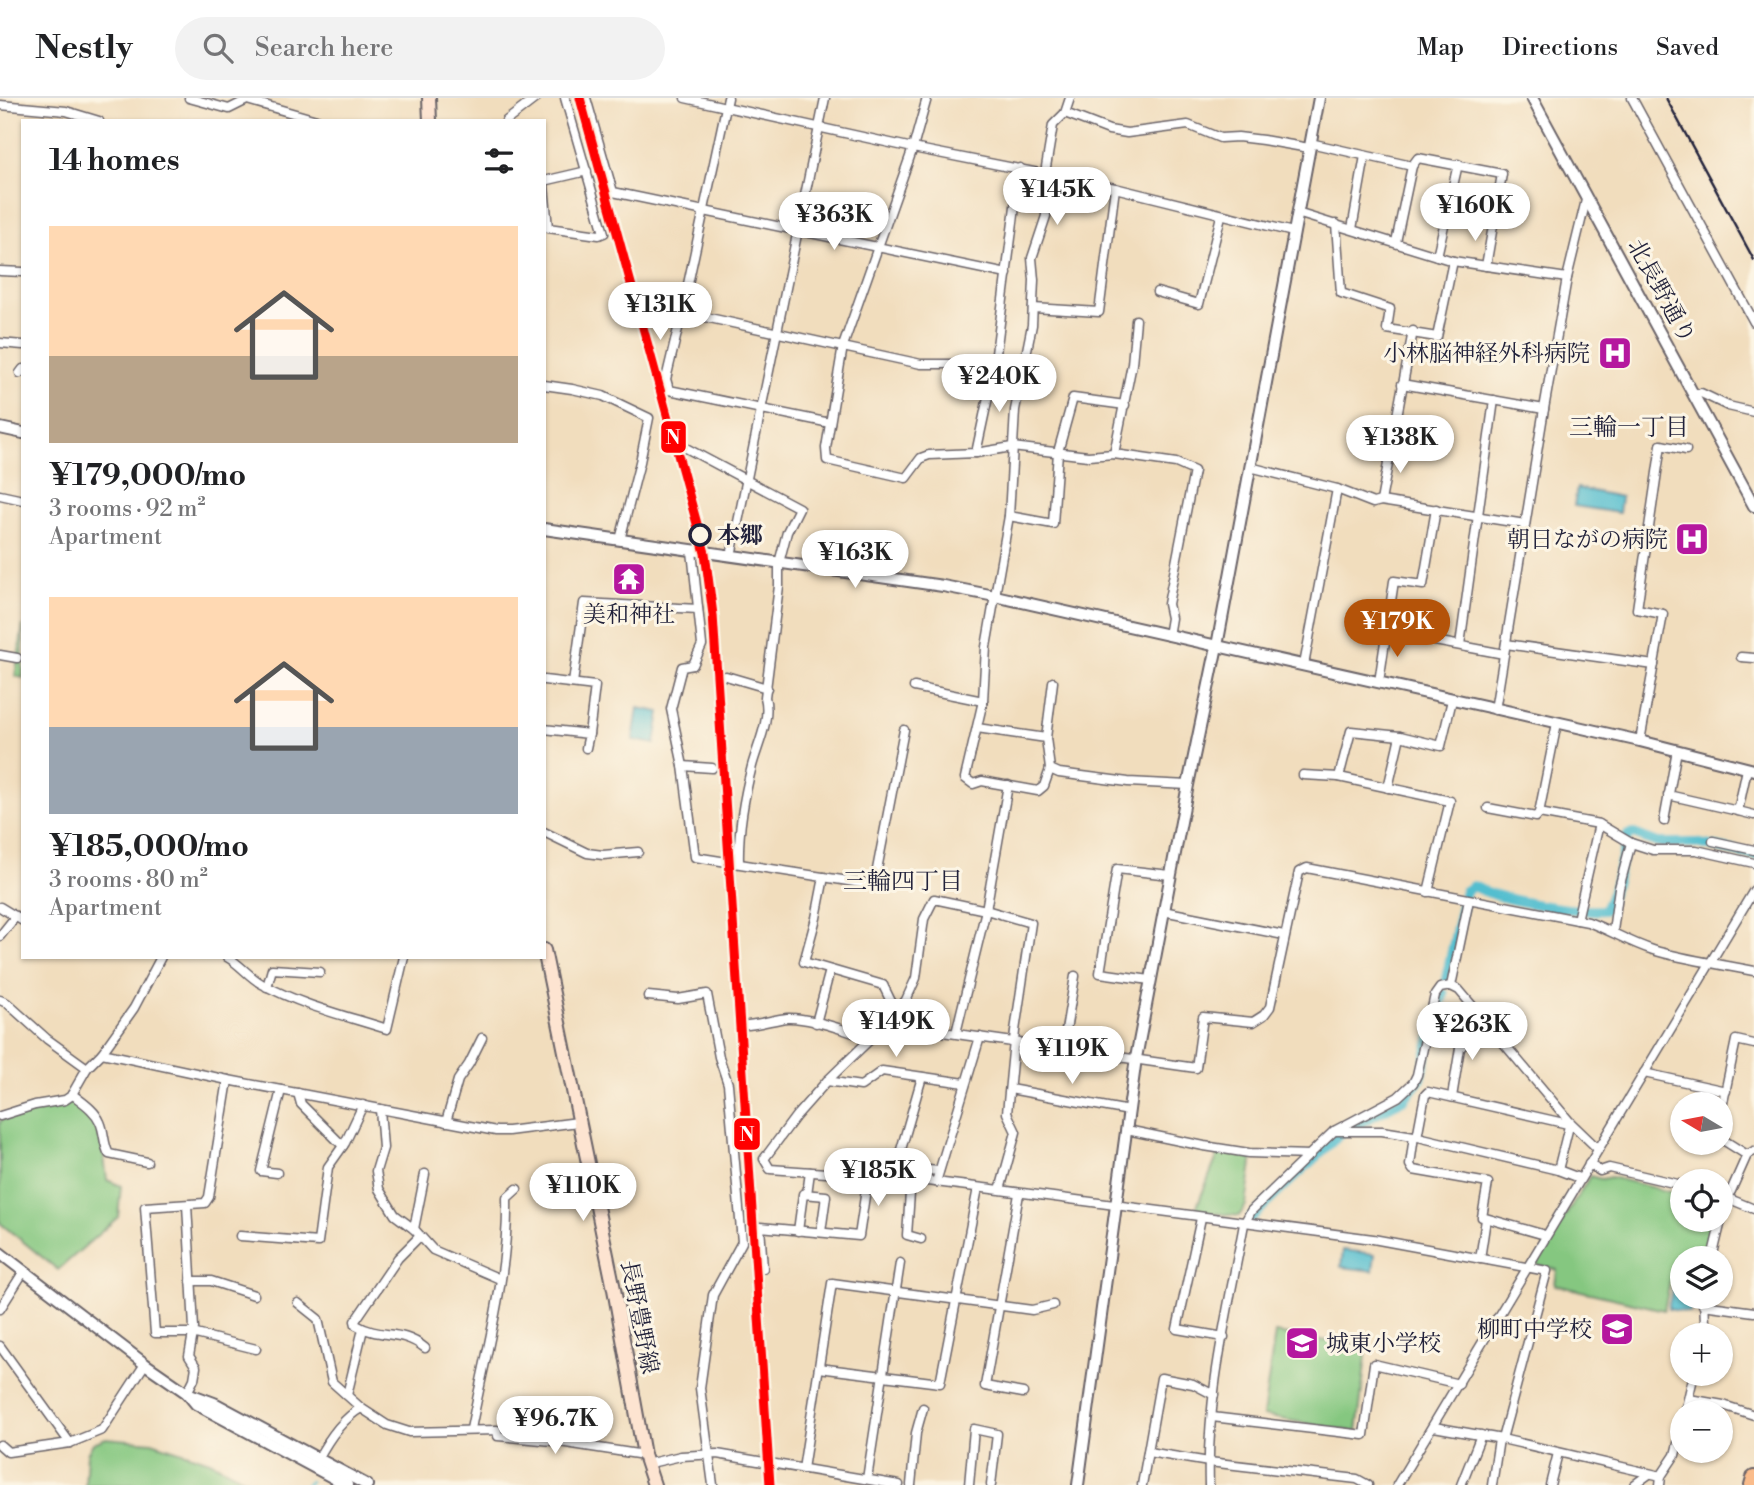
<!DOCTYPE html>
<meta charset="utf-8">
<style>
:root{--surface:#fff;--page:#f2f2f2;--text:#202124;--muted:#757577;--line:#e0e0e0;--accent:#b45309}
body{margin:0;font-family:"Libre Bodoni","Noto Serif JP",serif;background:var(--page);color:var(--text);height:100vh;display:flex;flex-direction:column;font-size:26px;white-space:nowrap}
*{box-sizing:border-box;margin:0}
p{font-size:23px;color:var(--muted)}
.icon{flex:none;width:38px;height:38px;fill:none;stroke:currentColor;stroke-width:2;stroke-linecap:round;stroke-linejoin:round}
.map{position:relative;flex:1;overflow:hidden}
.details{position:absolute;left:21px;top:21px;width:525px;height:840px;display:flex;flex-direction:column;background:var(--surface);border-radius:0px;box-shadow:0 2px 5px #0004}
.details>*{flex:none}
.needle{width:46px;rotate:280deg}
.tools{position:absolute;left:1670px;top:994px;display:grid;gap:14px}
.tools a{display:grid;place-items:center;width:63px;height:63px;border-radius:50%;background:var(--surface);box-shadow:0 2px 5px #0004;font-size:35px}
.price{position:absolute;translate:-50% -60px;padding:0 16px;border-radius:24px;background:#fff;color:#222;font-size:23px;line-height:46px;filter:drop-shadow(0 2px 4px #0008)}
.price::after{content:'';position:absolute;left:50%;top:42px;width:21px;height:16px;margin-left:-10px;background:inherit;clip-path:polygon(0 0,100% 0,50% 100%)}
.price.active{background:var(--accent);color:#fff}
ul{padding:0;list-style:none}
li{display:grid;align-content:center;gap:14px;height:371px;padding:0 28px}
li span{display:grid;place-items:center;height:217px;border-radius:0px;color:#555}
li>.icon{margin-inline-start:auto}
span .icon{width:126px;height:126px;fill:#fffc;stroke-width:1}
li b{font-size:30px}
h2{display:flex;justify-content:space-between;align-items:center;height:84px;padding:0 28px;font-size:30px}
header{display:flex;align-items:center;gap:42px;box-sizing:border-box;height:98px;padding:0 35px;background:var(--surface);border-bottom:2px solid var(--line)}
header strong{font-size:33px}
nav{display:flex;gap:38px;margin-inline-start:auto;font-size:24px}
.search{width:490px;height:63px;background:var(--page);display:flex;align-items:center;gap:18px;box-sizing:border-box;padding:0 24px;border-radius:38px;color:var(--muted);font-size:26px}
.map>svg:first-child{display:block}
.green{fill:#85c780;stroke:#54745e;stroke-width:2}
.water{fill:#53becf;stroke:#3a7085;stroke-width:2}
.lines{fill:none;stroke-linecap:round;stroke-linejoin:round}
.stream{stroke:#53becf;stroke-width:2.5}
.canal{stroke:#53becf;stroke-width:10}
.minor-casing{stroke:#6a6368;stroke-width:11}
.tertiary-casing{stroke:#6a6368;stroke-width:14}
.secondary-casing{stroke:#6a6368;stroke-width:16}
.trunk-casing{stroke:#6a6368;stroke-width:18}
.minor{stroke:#fff;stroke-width:8}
.tertiary{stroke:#fff;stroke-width:10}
.secondary{stroke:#fde4d1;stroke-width:12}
.trunk{stroke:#fabc8b;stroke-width:14}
.rail{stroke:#22223b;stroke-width:2.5}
.rail-1-casing{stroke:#fcf5e5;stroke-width:14}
.rail-1{stroke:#f00;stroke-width:9}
.stop-dot{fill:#fcf5e5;stroke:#22223b;stroke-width:3.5}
.labels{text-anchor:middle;stroke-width:6;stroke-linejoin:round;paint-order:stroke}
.street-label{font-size:23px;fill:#22223b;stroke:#fcf5e5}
.poi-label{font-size:23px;fill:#22223b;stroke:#fcf5e5;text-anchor:end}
.stop-label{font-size:23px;font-weight:bold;fill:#22223b;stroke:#fcf5e5;text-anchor:start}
.neighbourhood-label{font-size:24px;fill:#22223b;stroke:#fcf5e5}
.line-badge{stroke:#fcf5e5;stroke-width:2.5}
.badge-label{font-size:19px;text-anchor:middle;font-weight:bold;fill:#fff}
</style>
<header>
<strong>Nestly</strong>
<div class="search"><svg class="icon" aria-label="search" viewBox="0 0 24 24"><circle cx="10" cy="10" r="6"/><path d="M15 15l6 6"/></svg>Search here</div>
<nav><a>Map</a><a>Directions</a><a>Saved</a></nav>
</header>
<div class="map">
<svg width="1754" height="1387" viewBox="0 0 1754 1387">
<rect width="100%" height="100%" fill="#fcf5e5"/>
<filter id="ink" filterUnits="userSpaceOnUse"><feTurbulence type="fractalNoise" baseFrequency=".0143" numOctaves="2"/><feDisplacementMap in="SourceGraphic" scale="14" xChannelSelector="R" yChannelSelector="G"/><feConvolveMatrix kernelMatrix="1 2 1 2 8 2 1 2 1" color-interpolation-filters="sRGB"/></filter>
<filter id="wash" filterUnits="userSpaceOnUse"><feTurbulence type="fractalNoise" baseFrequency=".00686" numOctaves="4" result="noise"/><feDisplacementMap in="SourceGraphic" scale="28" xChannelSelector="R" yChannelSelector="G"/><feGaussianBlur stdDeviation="1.57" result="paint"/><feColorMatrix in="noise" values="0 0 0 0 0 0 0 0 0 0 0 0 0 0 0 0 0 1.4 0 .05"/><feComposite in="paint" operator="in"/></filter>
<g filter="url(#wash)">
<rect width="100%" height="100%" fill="#f1ddbd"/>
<!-- green -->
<g class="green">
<polygon points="23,527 23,580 15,578"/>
<polygon points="74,1002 94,1021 103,1051 107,1082 121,1088 118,1119 58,1172 0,1125 0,1023 24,1013 65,1006"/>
<polygon points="1219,1054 1253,1058 1246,1107 1239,1118 1195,1113"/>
<polygon points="1590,1078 1601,1081 1611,1079 1682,1097 1682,1122 1713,1122 1705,1160 1682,1160 1682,1171 1673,1170 1664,1212 1555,1187 1557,1172 1536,1166"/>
<polygon points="1275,1235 1367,1249 1357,1334 1263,1318"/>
<polygon points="106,1340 152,1344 210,1363 247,1382 245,1387 85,1387 87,1356 93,1345"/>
</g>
<!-- water -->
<g class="water">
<polygon points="1577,390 1621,399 1619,415 1574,408"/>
<polygon points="638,610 660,614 655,646 633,642"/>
<polygon points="1343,1152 1375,1156 1373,1173 1341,1169"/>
<polygon points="1675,1179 1682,1180 1682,1199 1693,1199 1690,1215 1668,1211"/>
</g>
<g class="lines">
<!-- stream -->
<polyline class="stream" points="306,1387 310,1383"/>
<!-- canal -->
<g class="canal">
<path d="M1446,881L1465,793L1473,788C1501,803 1571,814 1604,812C1614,801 1622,755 1628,737L1634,736L1658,745H1695L1754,757"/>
<polyline points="1251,1120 1340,1036 1404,1001 1421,981 1436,917 1444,896"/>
</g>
</g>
</g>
<g filter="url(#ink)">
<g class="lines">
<!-- minor casing -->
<g class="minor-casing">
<g id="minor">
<polyline points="189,0 229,11 247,2 320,23"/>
<polyline points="586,0 613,94 1007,176"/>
<polyline points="685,0 913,50 1115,90 1293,134"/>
<polyline points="728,0 682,214 666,281 669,292 830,325"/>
<polyline points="927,0 913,50 843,248 826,350 827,362 906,380 921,360 929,357 976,355 1012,349 1088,358 1114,356 1176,365 1194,373 1168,506 1171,520 1168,538"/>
<polyline points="1632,0 1754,224"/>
<polyline points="0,7 66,13 99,23"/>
<polyline points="1065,15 1109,32 1127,35 1188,27 1220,40 1238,39 1263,42 1309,50"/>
<polyline points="506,23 536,0"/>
<polyline points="1310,45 1412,68 1396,144"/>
<polyline points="1412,68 1418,60 1502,76 1486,168"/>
<polyline points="544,83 587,73"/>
<polyline points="544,87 548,130 599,137 604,135 565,0"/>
<polyline points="1297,115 1453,163 1567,180"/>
<polyline points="1336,126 1341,195 1390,211 1387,231 1437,239 1453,163"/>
<polyline points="1352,131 1365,58"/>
<polyline points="1437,158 1458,66"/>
<polyline points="0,173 23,174"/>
<polyline points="1157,194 1199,206 1221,118"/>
<polyline points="1033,210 1099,214 1115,90"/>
<polyline points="682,214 921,266 964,266 1021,278"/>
<polyline points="0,245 23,247"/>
<polyline points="20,275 23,271"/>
<polyline points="1402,286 1544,311"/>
<polyline points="544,287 572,291 603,298 649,320 640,364 620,442"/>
<polyline points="1695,297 1701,295 1728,308 1754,314"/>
<path d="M686,350L799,410L787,434L779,465V488L765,599C771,621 758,646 752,668C744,699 738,733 739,765"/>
<polyline points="976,355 994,271 1020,70"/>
<polyline points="1114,356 1132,266 1136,222"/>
<polyline points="1250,369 1337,391 1373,405 1381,403 1525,426"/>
<polyline points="0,397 23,402"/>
<polyline points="1381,403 1413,233"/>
<polyline points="1009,418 1053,426 1058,354 1073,300 1125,307"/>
<polyline points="692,453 702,547 693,567 682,569 671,611 683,668 695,759 874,787 904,632"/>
<polyline points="731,458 825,0"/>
<polyline points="1387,534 1504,556"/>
<polyline points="1506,546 1654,567"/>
<polyline points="1460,547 1494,302"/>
<polyline points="0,557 17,560"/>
<polyline points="1741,559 1754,560"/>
<polyline points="1304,567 1337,391"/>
<polyline points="726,578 767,590"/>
<polyline points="544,582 595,588 589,636"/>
<polyline points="1053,584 1046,640 1050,671 1059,675 1128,684 1188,687"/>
<polyline points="1379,584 1394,483 1423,487 1436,411"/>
<polyline points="573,585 584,505 698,511"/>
<polyline points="914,589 983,603"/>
<polyline points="1495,612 1544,311 1567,180 1586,102"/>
<polyline points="977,630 1046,640"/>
<polyline points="544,631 589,636 586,650"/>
<polyline points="1640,643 1663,516 1637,511 1661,347 1686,352"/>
<polyline points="683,668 712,670"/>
<polyline points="1050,671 1044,688 1038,693 982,683 973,686 965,680 983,603 986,549 1009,418 1015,312 1032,227 1034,182 1032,160 1046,118 1045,75 1053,27 1065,15 1070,0"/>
<polyline points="1747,671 1738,713 1754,717"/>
<polyline points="1303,677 1339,679 1450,703 1428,794"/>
<polyline points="1339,679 1351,633 1400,638 1441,648 1452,602"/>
<polyline points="1388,690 1400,638"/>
<polyline points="1668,697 1738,713"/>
<polyline points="1488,710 1536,719 1539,715 1599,726 1631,745 1653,752 1696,752 1754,765"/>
<polyline points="1539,715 1557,625"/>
<polyline points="1664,723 1677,652"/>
<polyline points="544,734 587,755 603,757 638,754"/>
<polyline points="1713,743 1754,752"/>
<polyline points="824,779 816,820 804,864 883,887 896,914"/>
<polyline points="0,809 23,823"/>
<polyline points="1163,813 1284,837"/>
<polyline points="1577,822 1599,726"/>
<polyline points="1613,833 1619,790 1631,745"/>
<polyline points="0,838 16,818"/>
<polyline points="161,859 134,910 102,955 228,982"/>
<path d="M227,859C240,866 249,879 262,886C303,908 343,917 387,931L404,859"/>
<polyline points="1150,882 1100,875 1117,771 1170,777"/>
<polyline points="1451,888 1469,802"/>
<polyline points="267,889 272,871 320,874"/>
<polyline points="648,898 678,901 707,896 719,959 728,986 742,1144 713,1197 700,1290 713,1387"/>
<polyline points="0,902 7,905 47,941 87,970"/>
<polyline points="816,925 830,872"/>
<path d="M886,926L1196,970L1203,919L1253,924L1264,917L1270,909L1299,774L1307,770L1588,824C1610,832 1630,845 1653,852C1685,862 1721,866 1754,873"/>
<path d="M748,927C761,926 776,921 787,920C810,919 842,932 864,938L870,942"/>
<polyline points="956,935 986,812 1008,687"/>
<polyline points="1063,950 1075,878"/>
<polyline points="1644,975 1726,993"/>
<polyline points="922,979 896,1069 939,1073"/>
<polyline points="827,983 861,988 882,973 965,985"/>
<polyline points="1010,991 1129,1013"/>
<polyline points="298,995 301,1006 343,1048"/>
<path d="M72,996C82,1004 95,1012 100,1024C105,1035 103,1046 109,1056L147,1064"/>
<polyline points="1452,999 1460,950 1486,926"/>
<polyline points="380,1011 383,1050 376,1073 379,1091 395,1117 414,1131 433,1152 500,1181"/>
<polyline points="0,1018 35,1007 65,1002 71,998 87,970 102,955"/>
<polyline points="1720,1019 1736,942 1754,946"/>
<polyline points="446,1024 458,982 469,966 482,940"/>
<polyline points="1127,1032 1204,1048 1249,1055 1310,1057"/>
<polyline points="1334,1033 1382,1033 1414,1038 1558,1072 1579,1080"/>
<polyline points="1414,1038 1410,1067 1413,1072 1488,1085 1482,1119 1545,1137"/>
<polyline points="1417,1039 1425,997 1428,994 1568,1026"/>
<polyline points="1720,1040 1747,1057"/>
<polyline points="1589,1066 1600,1073 1609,1070 1682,1087"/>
<polyline points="1558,1072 1570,1024"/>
<polyline points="277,1075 261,1073 281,992"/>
<polyline points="911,1081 907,1137 921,1141"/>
<polyline points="936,1084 980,939"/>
<polyline points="1000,1092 1016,1034 1007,1015 1015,933 1031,825 986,812 934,801 924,821 916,880 906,902 886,926 827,983 796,1018 764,1061 770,1071 911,1081 1000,1092 1373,1141 1547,1173 1502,1341"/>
<polyline points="807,1096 810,1074"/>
<polyline points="1019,1096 985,1288 1023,1295"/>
<polyline points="1720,1097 1754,1111"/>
<polyline points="1201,1120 1177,1231 1224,1239"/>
<polyline points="414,1131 425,1076"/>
<polyline points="798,1133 803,1096 826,1098 821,1134"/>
<polyline points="240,1138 318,1144 328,1069 345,1045 363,1007"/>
<path d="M420,1138L398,1160L355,1223L356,1227C382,1242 400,1230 425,1250"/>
<polyline points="1712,1160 1727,1098 1731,1093 1747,1057 1754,1053"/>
<polyline points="1480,1161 1486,1121"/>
<polyline points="763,1170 760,1129 859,1138 868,1078"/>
<polyline points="191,1183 211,1183 254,1197"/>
<polyline points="298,1205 318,1221 332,1284 361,1310 387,1327 409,1334 497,1332 498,1338 553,1343 644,1357"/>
<polyline points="1703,1207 1754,1214"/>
<polyline points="0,1211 24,1173"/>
<polyline points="1702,1237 1705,1225 1704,1199"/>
<polyline points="0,1248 70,1345"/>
<polyline points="256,1251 192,1235 155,1235 145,1109 205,1105 209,1099 228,982 496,1033 508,1033 578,1024"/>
<polyline points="819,1270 940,1285 978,1090"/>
<polyline points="187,1295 194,1281 196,1269 189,1258 194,1230 187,1107"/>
<polyline points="347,1297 363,1231"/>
<polyline points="1689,1301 1723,1307 1754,1317"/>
<polyline points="1685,1314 1694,1276"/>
<polyline points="1212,1319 1364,1337 1374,1266 1459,1286"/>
<polyline points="1434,1329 1502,1341 1661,1378"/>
<path d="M471,1331C485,1258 509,1175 507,1100L517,1091"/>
<polyline points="0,1347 8,1354 70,1345 102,1332 145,1266"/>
<polyline points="1148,1354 1209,1364 1357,1381 1368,1387"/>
<path d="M318,1361C328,1342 342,1321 361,1310"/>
<polyline points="646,1366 681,1358 717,1356 899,1387"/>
<polyline points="803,1371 832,1185 1032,1212 1053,1207"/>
<polyline points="867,1381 900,1165"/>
<polyline points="911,1387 916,1335 923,1310"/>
<polyline points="969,1387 974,1331 997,1336 991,1387"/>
<polyline points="1142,1387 1161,1280 1193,1286 1214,1297"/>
<path d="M1209,1387C1206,1299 1228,1212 1244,1126L1251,1113L1334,1033L1398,999L1413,985L1417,977L1435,897L1440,890L1451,888L1459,892L1570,1024L1598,1051"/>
<polyline points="1397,1387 1754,792"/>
<polyline points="1461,1387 1481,1337"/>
<polyline points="1492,1387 1499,1341"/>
<polyline points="1550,1387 1558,1355"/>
<polyline points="1634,1387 1649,1376"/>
<polyline points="1660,1387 1661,1378 1675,1357 1682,1330"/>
</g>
</g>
<!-- tertiary casing -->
<g class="tertiary-casing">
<g id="tertiary">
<polyline points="1532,0 1754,408"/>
<polyline points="0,330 23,335"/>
<polyline points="544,431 943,488 995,498 1640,643 1754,672"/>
<polyline points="0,1155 145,1266 187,1295 196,1306 347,1387"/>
<polyline points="187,1295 214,1305 367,1387"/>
<polyline points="1078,1387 1136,960 1188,687 1217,548 1319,0"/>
</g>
</g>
<!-- secondary casing -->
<g class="secondary-casing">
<g id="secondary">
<polyline points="429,0 430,23"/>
<polyline points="544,852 614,1191 644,1357 654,1387"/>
</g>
</g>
<!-- trunk casing -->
<g class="trunk-casing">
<polyline id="trunk" points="1752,1387 1754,1380"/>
</g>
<!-- minor -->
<use href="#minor" class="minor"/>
<!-- tertiary -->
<use href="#tertiary" class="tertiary"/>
<!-- secondary -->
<use href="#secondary" class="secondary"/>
<!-- trunk -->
<use href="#trunk" class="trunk"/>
<!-- rail -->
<polyline class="rail" points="1666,0 1754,162"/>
<!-- rail-1 casing -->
<g class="rail-1-casing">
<polyline id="rail-1" points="580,0 705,455 713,517 770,1387"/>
</g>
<!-- rail-1 -->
<use href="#rail-1" class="rail-1"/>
</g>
</g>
<!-- icons -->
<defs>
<g id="hospital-square" transform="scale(1.75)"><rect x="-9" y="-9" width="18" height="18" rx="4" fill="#b5179e" stroke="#fcf5e5"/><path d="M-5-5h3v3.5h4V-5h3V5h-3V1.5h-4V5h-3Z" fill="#fff"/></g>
<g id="temple-square" transform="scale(1.75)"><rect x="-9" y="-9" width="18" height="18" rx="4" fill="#b5179e" stroke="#fcf5e5"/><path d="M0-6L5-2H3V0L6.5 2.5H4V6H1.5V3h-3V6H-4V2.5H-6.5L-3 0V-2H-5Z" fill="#fff"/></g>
<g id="school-square" transform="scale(1.75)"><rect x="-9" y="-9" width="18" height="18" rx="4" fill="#b5179e" stroke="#fcf5e5"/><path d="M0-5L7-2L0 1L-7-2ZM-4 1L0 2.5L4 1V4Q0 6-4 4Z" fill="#fff"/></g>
</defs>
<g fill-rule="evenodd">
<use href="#hospital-square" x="1615" y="255"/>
<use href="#hospital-square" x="1692" y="441"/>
<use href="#temple-square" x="629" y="481"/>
<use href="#school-square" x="1617" y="1231"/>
<use href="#school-square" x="1302" y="1245"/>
</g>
<!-- markers -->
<circle class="stop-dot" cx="700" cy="437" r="10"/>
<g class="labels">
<!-- street labels -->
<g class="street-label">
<text transform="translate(1662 193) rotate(61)" y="8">北長野通り</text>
<text transform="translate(640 1219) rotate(79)" y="8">長野豊野線</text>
</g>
<!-- poi labels -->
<g class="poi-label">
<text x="1590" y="263">小林脳神経外科病院</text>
<text x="1668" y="449">朝日ながの病院</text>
<text x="629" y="524" text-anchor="middle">美和神社</text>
<text x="1592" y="1239">柳町中学校</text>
<text x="1326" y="1253" text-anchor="start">城東小学校</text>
</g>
<!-- stop labels -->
<g class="stop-label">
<text x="717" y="445">本郷</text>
</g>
<!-- neighbourhood labels -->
<g class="neighbourhood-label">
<text x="1629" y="337">三輪一丁目</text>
<text x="903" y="791">三輪四丁目</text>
</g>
</g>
<g class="line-badge">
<rect x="660" y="322" width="27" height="34" rx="7" fill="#f00"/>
<rect x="733" y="1019" width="28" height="34" rx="7" fill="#f00"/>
</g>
<g class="badge-label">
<text x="673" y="346">N</text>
<text x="747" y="1043">N</text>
</g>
</svg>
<div class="tools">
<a><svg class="needle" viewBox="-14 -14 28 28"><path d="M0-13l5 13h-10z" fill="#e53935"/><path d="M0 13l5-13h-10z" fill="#757577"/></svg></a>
<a><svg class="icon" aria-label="locate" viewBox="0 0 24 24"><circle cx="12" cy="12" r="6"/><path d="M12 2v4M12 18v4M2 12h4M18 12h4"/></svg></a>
<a><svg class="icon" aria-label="layers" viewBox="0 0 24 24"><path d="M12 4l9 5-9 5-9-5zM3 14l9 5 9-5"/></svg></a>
<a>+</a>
<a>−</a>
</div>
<b class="price" style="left:1057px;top:129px">¥145K</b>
<b class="price" style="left:1475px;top:145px">¥160K</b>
<b class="price" style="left:834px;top:154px">¥363K</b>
<b class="price" style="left:660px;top:244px">¥131K</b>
<b class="price" style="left:999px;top:316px">¥240K</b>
<b class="price" style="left:1400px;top:377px">¥138K</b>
<b class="price" style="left:855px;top:492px">¥163K</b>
<b class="price active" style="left:1397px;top:561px">¥179K</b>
<b class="price" style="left:896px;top:961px">¥149K</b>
<b class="price" style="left:1472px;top:964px">¥263K</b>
<b class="price" style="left:1072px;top:988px">¥119K</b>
<b class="price" style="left:878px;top:1110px">¥185K</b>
<b class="price" style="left:583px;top:1125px">¥110K</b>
<b class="price" style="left:555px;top:1358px">¥96.7K</b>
<section class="details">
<h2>14 homes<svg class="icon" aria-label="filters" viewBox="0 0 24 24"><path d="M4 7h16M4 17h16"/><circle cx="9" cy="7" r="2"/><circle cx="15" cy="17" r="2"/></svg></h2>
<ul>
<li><span style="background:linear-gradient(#ffd9b3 60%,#b9a48a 0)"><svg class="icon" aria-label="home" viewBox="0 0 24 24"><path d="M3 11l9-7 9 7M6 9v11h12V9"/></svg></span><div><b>¥179,000/mo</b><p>3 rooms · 92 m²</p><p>Apartment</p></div></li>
<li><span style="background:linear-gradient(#ffd9b3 60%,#9aa5b1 0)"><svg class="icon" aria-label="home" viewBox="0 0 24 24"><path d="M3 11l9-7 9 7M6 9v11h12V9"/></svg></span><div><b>¥185,000/mo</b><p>3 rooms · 80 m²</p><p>Apartment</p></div></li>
</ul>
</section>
</div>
